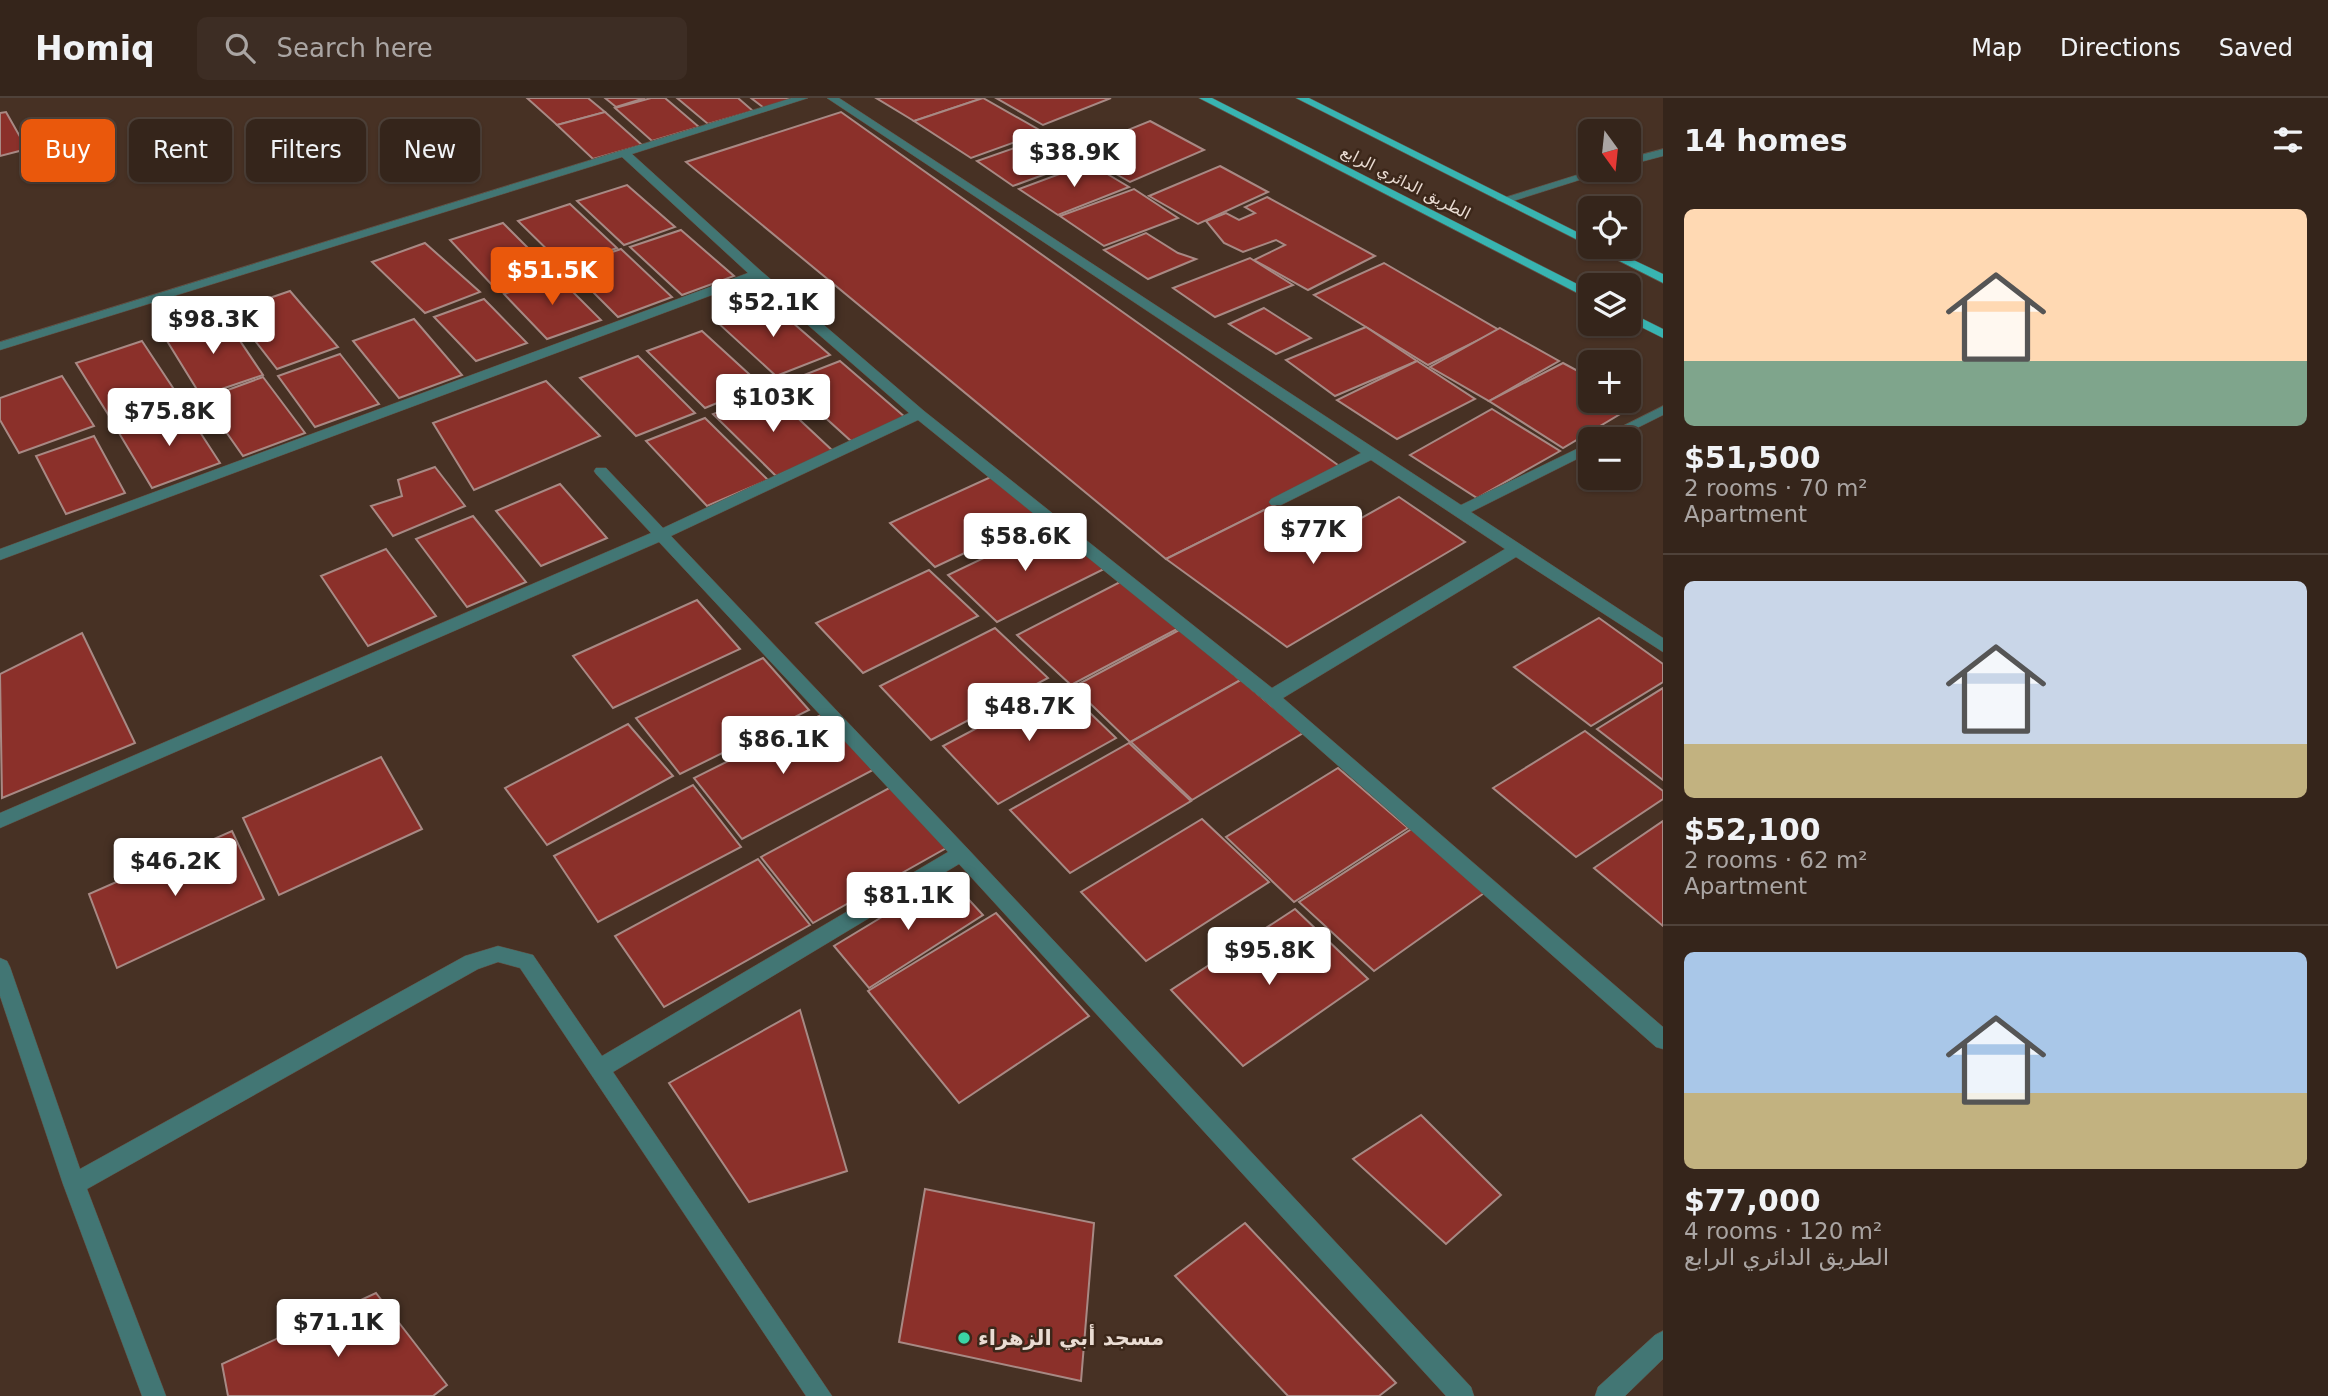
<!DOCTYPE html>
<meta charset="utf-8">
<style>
:root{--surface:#35251b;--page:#3d2d24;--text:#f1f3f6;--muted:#aaa5a3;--line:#4f423a;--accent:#ea580c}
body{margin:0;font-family:"DejaVu Sans",Cairo,sans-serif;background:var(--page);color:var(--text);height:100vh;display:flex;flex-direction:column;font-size:26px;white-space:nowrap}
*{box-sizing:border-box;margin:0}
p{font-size:23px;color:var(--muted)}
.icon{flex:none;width:38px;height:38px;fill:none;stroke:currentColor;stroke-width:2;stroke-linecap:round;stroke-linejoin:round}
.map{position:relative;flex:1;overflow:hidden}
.drawer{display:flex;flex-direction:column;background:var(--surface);width:665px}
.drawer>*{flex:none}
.hud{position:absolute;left:21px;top:21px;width:665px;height:63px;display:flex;gap:14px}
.needle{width:46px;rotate:165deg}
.tools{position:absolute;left:1578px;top:21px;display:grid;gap:14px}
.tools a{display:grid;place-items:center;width:63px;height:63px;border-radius:10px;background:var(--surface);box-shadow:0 2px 5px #0004,0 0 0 2px var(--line);font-size:35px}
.price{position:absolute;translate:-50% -60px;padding:0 16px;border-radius:7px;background:#fff;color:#222;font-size:23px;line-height:46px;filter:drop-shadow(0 2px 4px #0008)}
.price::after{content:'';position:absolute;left:50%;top:42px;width:21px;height:16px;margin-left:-10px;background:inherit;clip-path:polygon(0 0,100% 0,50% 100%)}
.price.on{background:var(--accent);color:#fff}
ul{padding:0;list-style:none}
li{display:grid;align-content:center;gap:14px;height:371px;padding:0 21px}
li+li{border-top:2px solid var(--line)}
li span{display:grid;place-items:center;height:217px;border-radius:10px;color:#555}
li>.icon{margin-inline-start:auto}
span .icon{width:126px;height:126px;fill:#fffc;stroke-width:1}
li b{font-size:30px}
h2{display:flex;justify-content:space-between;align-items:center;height:84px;padding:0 21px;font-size:30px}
.tag{padding:0 24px;border-radius:10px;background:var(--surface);box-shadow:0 2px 5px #0004,0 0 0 2px var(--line);font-size:24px;line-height:63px}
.tag.on{background:var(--accent);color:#fff}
header{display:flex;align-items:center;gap:42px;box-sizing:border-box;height:98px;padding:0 35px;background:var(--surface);border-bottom:2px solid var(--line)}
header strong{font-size:33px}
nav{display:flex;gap:38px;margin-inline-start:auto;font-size:24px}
.search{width:490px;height:63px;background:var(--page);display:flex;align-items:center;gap:18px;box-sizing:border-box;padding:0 24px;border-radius:10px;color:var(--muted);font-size:26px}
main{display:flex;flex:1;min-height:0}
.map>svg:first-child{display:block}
.building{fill:#8b302a;stroke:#a88984;stroke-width:2}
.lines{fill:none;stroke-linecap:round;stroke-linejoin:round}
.street-casing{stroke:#645044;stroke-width:1}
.primary-casing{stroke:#645044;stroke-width:1}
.street{fill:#427674;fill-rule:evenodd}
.primary{fill:#38b4b1;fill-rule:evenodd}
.poi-dot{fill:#3ad4a5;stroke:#3c271a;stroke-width:2.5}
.labels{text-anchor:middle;stroke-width:5;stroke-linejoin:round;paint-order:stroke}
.far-street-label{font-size:16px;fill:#eadcd3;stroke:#3c271a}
.near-poi-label{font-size:21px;font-weight:bold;fill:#eadcd3;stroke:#3c271a;text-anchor:start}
</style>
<header>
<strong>Homiq</strong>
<div class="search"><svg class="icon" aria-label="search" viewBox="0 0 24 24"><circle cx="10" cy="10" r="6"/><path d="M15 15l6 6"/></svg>Search here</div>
<nav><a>Map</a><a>Directions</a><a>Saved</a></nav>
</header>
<main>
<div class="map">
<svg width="1663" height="1298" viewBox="0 0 1663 1298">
<rect width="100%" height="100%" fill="#473124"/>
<!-- building -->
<g class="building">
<polygon points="527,0 588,0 605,14 557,27"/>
<polygon points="605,0 645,0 616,9"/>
<polygon points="651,0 665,0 699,29 652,43 615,10"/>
<polygon points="677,0 738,0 753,13 708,26"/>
<polygon points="751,0 797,0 764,10"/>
<polygon points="876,0 983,0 914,23"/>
<polygon points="983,0 1043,34 971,60 914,23"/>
<polygon points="996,0 1111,0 1043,27"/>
<polygon points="6,14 27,51 0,58 0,15"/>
<polygon points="605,14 642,47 593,61 557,27"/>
<polygon points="841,14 1345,372 1166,461 686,64"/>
<polygon points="1150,23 1204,52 1130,84 1076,53"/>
<polygon points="1046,39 1084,62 1013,88 977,63"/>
<polygon points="1089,65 1129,89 1058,117 1019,91"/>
<polygon points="1220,68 1268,94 1198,126 1149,98"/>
<polygon points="627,87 675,129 624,147 577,103"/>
<polygon points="1134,91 1178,120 1104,148 1060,118"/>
<polygon points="1267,99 1375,158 1308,192 1254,162 1285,147 1276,142 1243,154 1224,145 1206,123 1226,115 1239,122 1255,115 1245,109"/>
<polygon points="570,106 617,150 564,168 518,123"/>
<polygon points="503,125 549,171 494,189 450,142"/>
<polygon points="681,132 734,178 682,197 630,149"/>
<polygon points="1146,135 1178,155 1196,161 1148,181 1104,152"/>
<polygon points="425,145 480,194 425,215 372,164"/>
<polygon points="621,151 672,199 618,219 568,169"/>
<polygon points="1250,160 1293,187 1215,219 1173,190"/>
<polygon points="1384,165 1499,232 1428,267 1314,197"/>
<polygon points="557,178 601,222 547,241 504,196"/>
<polygon points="290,193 338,249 277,271 232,213"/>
<polygon points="484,201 527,245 476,263 434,219"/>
<polygon points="770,205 830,257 776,278 717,224"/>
<polygon points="1264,210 1311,240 1276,256 1229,226"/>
<polygon points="224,219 263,277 201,298 164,238"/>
<polygon points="414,221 462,277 399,300 353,243"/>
<polygon points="1366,229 1417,263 1335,298 1286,262"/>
<polygon points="1500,230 1559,263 1489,303 1430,269"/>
<polygon points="702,233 761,287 705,310 647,253"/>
<polygon points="142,243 183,305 116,329 76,265"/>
<polygon points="340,256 379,306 315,329 278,278"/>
<polygon points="638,258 695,315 636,338 580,280"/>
<polygon points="840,263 906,320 851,343 786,284"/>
<polygon points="1417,263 1475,301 1397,341 1337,302"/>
<polygon points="1563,265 1591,280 1591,303 1629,301 1637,306 1563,350 1489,303"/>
<polygon points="62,278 94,328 19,355 0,322 0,300"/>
<polygon points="263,279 305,335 243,358 203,301"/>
<polygon points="546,283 600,338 474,392 433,325"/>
<polygon points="770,294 834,354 776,378 713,316"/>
<polygon points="185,311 220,365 152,390 119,335"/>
<polygon points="1492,311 1560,353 1477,400 1410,357"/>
<polygon points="705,320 768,382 707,408 646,343"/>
<polygon points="94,338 125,395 66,416 36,358"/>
<polygon points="435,369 465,408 393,438 371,408 402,398 398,382"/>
<polygon points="993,378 1041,419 935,469 890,425"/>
<polygon points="560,386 607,440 541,468 496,413"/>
<polygon points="1399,399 1465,444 1287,549 1166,461 1264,412 1313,447"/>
<polygon points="473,418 526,484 467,509 416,441"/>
<polygon points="1053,427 1104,471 997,524 948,477"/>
<polygon points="386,451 436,518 368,548 321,478"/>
<polygon points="929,472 978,518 863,575 816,525"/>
<polygon points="1124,482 1179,530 1071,587 1017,537"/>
<polygon points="697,502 740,551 613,610 573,558"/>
<polygon points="1599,520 1663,566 1663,584 1591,628 1514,569"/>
<polygon points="995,530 1048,580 931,642 880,588"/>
<polygon points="1181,531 1240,582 1130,644 1073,589"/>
<polygon points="82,535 135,645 2,700 0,576"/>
<polygon points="763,560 809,612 680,676 636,620"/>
<polygon points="1241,582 1303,635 1192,702 1131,644"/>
<polygon points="1060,586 1116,640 998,706 943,648"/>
<polygon points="1663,590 1663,682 1597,631"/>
<polygon points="823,616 873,672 742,741 694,680"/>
<polygon points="628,626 673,678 547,747 505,690"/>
<polygon points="1585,633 1663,693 1663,701 1576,759 1493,690"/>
<polygon points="1129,645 1191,703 1070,775 1010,712"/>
<polygon points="381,659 422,731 279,797 243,720"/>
<polygon points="1338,670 1408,730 1294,804 1226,739"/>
<polygon points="693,687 741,749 598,824 554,758"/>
<polygon points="893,688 948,749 813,825 761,759"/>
<polygon points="1202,721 1269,784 1146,863 1081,794"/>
<polygon points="1663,723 1663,828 1594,770"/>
<polygon points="1413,730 1487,793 1374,873 1299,804"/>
<polygon points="232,733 264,801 117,870 89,796"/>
<polygon points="758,761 810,827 664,909 615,838"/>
<polygon points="948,779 983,817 869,890 834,848"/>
<polygon points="1295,811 1368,881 1243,968 1171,892"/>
<polygon points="996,815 1089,918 959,1005 868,893"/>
<polygon points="800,912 847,1073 749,1104 669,985"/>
<polygon points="1421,1017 1501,1097 1446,1146 1353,1061"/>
<polygon points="925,1091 1094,1125 1081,1283 899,1244"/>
<polygon points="1245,1125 1396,1285 1379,1298 1288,1298 1175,1178"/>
<polygon points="376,1195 447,1287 433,1298 228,1298 222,1266"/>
</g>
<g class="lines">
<!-- street casing -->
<g class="street-casing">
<g id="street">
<polygon points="792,0 808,0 632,56 761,173 924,313 1272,590 1505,451 1371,362 1281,407 1271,407 1269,404 1271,401 1361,355 827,0 839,0 1461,407 1591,344 1591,354 1471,414 1663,540 1663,554 1516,459 1283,600 1663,929 1663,951 1656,949 1265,603 918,322 671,438 968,751 1471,1289 1474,1298 1446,1298 959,766 613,974 832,1298 806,1298 520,870 498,864 478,871 87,1091 166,1298 142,1298 63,1086 0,898 0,860 7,863 10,869 80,1071 465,858 498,848 533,857 602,958 948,754 659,444 0,730 0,715 651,435 596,376 594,373 596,370 606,370 663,430 909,315 755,181 0,462 0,451 748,175 622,59 0,252 0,244"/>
<polygon points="1663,51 1663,58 1629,67 1629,60"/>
<polygon points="1593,72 1611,72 1507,105 1497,102"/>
<polygon points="1663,308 1663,317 1615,341 1597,341"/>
<polygon points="1663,1233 1663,1261 1625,1298 1595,1298 1598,1289 1655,1237"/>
</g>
</g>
<!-- primary casing -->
<g class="primary-casing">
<g id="primary">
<polygon points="1199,0 1212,0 1591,193 1591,202"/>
<polygon points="1296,0 1309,0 1591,141 1591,149 1606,149 1663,176 1663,185"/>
<polygon points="1629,214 1663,231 1663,240 1629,223"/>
</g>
</g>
<!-- street -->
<use href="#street" class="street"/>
<!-- primary -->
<use href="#primary" class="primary"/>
</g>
<!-- markers -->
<circle class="poi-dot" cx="964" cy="1240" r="7"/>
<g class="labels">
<!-- far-street labels -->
<g class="far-street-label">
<text transform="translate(1406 84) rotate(27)" y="6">الطريق الدائري الرابع</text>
</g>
<!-- near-poi labels -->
<g class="near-poi-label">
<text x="978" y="1247">مسجد أبي الزهراء</text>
</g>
</g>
</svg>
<div class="tools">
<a><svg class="needle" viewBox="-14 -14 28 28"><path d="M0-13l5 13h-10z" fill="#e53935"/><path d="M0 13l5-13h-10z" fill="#aaa5a3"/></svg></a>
<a><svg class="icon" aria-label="locate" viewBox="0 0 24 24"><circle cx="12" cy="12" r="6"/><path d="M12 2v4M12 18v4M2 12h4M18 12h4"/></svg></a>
<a><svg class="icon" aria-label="layers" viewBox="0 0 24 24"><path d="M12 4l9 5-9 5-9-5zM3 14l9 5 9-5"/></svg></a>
<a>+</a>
<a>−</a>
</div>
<b class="price" style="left:1074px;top:91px">$38.9K</b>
<b class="price on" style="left:552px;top:209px">$51.5K</b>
<b class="price" style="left:773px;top:241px">$52.1K</b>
<b class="price" style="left:213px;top:258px">$98.3K</b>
<b class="price" style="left:773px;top:336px">$103K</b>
<b class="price" style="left:169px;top:350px">$75.8K</b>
<b class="price" style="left:1313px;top:468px">$77K</b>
<b class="price" style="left:1025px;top:475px">$58.6K</b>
<b class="price" style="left:1029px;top:645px">$48.7K</b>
<b class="price" style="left:783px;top:678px">$86.1K</b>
<b class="price" style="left:175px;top:800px">$46.2K</b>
<b class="price" style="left:908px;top:834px">$81.1K</b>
<b class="price" style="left:1269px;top:889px">$95.8K</b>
<b class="price" style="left:338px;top:1261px">$71.1K</b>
<div class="hud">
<a class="tag on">Buy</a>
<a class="tag">Rent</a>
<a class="tag">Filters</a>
<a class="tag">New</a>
</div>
</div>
<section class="drawer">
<h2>14 homes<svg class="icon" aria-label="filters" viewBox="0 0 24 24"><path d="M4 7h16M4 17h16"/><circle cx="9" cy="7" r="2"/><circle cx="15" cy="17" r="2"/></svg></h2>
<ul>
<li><span style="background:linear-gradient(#ffd9b3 70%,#7fa58c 0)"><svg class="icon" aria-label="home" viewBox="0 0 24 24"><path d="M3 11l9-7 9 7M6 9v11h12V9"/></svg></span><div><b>$51,500</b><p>2 rooms · 70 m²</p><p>Apartment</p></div></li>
<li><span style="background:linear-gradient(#c9d6e8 75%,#c2b280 0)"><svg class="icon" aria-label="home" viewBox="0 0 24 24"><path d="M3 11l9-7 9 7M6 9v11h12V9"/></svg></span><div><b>$52,100</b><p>2 rooms · 62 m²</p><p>Apartment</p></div></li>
<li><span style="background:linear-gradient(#a9c7e8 65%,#c2b280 0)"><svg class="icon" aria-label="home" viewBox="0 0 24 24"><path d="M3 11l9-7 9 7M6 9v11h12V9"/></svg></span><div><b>$77,000</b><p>4 rooms · 120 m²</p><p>الطريق الدائري الرابع</p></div></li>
</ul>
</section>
</main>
